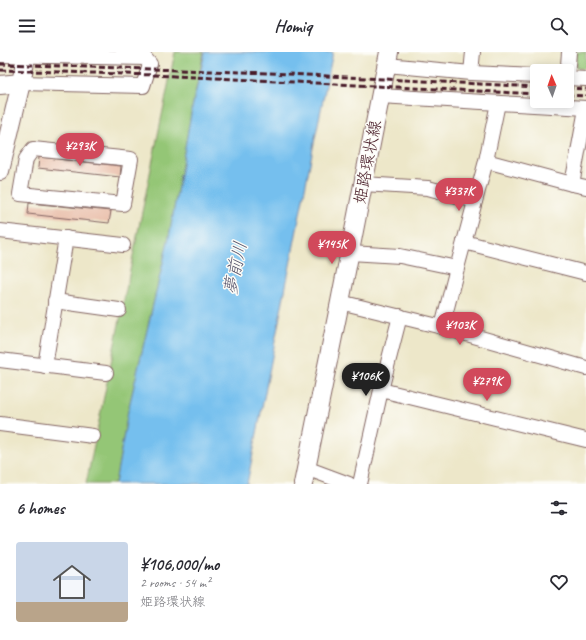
<!DOCTYPE html>
<meta charset="utf-8">
<style>
:root{--surface:#fff;--page:#f7f7f7;--text:#2b2b33;--muted:#7c7c81;--accent:#d1495b}
body{margin:0;font-family:Caveat,"Klee One",sans-serif;background:var(--page);color:var(--text);height:100vh;display:flex;flex-direction:column;font-size:15px;white-space:nowrap}
*{box-sizing:border-box;margin:0}
p{font-size:13px;color:var(--muted)}
.icon{flex:none;width:22px;height:22px;fill:none;stroke:currentColor;stroke-width:2;stroke-linecap:round;stroke-linejoin:round}
.map{position:relative;height:432px;overflow:hidden}
.sheet{display:flex;flex-direction:column;background:var(--surface);flex:1}
.sheet>*{flex:none}
.needle{width:26px;rotate:358deg}
.tools{position:absolute;left:530px;top:12px;display:grid;gap:8px}
.tools a{display:grid;place-items:center;width:44px;height:44px;border-radius:4px;background:var(--surface);box-shadow:0 2px 10px #0003;font-size:20px}
.price{position:absolute;translate:-50% -34px;padding:0 9px;border-radius:14px;background:var(--accent);color:#fff;font-size:13px;line-height:26px;filter:drop-shadow(0 1px 2px #0008)}
.price::after{content:'';position:absolute;left:50%;top:24px;width:12px;height:9px;margin-left:-6px;background:inherit;clip-path:polygon(0 0,100% 0,50% 100%)}
.price.current{background:#222;color:#fff}
ul{padding:0;list-style:none}
li{display:flex;align-items:center;gap:12px;height:100px;padding:0 16px}
li span{display:grid;place-items:center;flex:none;width:112px;height:80px;border-radius:4px;color:#555}
li>.icon{margin-inline-start:auto}
span .icon{width:48px;height:48px;fill:#fffc;stroke-width:1}
li b{font-size:17px}
h2{display:flex;justify-content:space-between;align-items:center;height:48px;padding:0 16px;font-size:17px}
header{display:flex;justify-content:space-between;align-items:center;height:52px;padding:0 16px;background:var(--surface);font-size:18px;font-weight:600}
.map>svg:first-child{display:block}
.green{fill:#94c676;stroke:#6f7250}
.water{fill:#75bfee;stroke:#606f8c}
.building{fill:#e7b8a2}
.lines{fill:none;stroke-linecap:round;stroke-linejoin:round}
.minor-casing{stroke:#836562;stroke-width:16}
.major-casing{stroke:#836562;stroke-width:20}
.minor{stroke:#fff;stroke-width:14}
.major{stroke:#fff;stroke-width:18}
.rail{stroke:#4a1f2b;stroke-width:3;stroke-dasharray:6 3;stroke-linecap:butt}
.labels{text-anchor:middle;stroke-width:3;stroke-linejoin:round;paint-order:stroke}
.street-label{font-size:17px;fill:#4a1f2b;stroke:#fdfcf7}
.water-label{font-size:18px;font-style:italic;fill:#59576f;stroke:#fdfcf7}
</style>
<header><svg class="icon" aria-label="menu" viewBox="0 0 24 24"><path d="M4 6h16M4 12h16M4 18h16"/></svg>Homiq<svg class="icon" aria-label="search" viewBox="0 0 24 24"><circle cx="10" cy="10" r="6"/><path d="M15 15l6 6"/></svg></header>
<div class="map">
<svg width="586" height="432" viewBox="0 0 586 432">
<rect width="100%" height="100%" fill="#fdfcf7"/>
<filter id="ink" filterUnits="userSpaceOnUse"><feTurbulence type="fractalNoise" baseFrequency=".025" numOctaves="2"/><feDisplacementMap in="SourceGraphic" scale="8" xChannelSelector="R" yChannelSelector="G"/><feConvolveMatrix kernelMatrix="1 2 1 2 8 2 1 2 1" color-interpolation-filters="sRGB"/></filter>
<filter id="wash" filterUnits="userSpaceOnUse"><feTurbulence type="fractalNoise" baseFrequency=".012" numOctaves="4" result="noise"/><feDisplacementMap in="SourceGraphic" scale="16" xChannelSelector="R" yChannelSelector="G"/><feGaussianBlur stdDeviation="0.9" result="paint"/><feColorMatrix in="noise" values="0 0 0 0 0 0 0 0 0 0 0 0 0 0 0 0 0 1.4 0 .05"/><feComposite in="paint" operator="in"/></filter>
<g filter="url(#wash)">
<rect width="100%" height="100%" fill="#ede7c9"/>
<!-- green -->
<g class="green">
<polygon points="175,0 204,0 192,56 169,185 128,359 115,432 86,432"/>
<polygon points="576,0 586,0 586,17 576,16"/>
</g>
<!-- water -->
<polygon class="water" points="205,0 333,0 314,91 247,432 115,432 128,359 169,185 192,56"/>
<g id="blocks">
<!-- building -->
<g class="building">
<polygon points="39,105 121,114 120,125 38,116"/>
<polygon points="29,151 111,159 109,171 28,162"/>
</g>
</g>
</g>
<g filter="url(#ink)">
<use href="#blocks" fill-opacity="0" stroke="#836562" stroke-width="1"/>
<g class="lines">
<!-- minor casing -->
<g class="minor-casing">
<g id="minor">
<polyline points="0,3 145,6 150,12 143,34 21,31"/>
<polyline points="387,13 471,21 537,24"/>
<polyline points="471,21 473,0"/>
<polyline points="567,26 569,0"/>
<polyline points="567,26 586,27"/>
<polyline points="380,44 586,56"/>
<polyline points="586,57 572,132 586,135"/>
<polygon points="33,97 131,107 123,152 20,142 26,107"/>
<polyline points="486,109 572,132"/>
<polyline points="363,132 428,136 475,149"/>
<polyline points="0,179 123,193"/>
<polyline points="464,190 586,221"/>
<polyline points="350,201 400,204 457,216"/>
<polyline points="55,249 119,258"/>
<polyline points="340,250 442,275 586,316"/>
<polyline points="442,275 457,216 486,109 498,51"/>
<polyline points="0,308 106,321"/>
<polyline points="45,314 66,186"/>
<polyline points="381,338 586,388"/>
<polyline points="0,372 93,384"/>
<polyline points="306,416 349,432"/>
<polyline points="360,432 381,338 400,264"/>
</g>
</g>
<!-- major casing -->
<g class="major-casing">
<g id="major">
<polyline points="0,33 21,31"/>
<polyline points="0,119 21,31 27,0"/>
<polyline points="303,432 340,250 389,0"/>
</g>
</g>
<!-- minor -->
<use href="#minor" class="minor"/>
<!-- major -->
<use href="#major" class="major"/>
<!-- rail -->
<g class="rail">
<polyline points="0,12 270,21 537,35"/>
<polyline points="0,18 154,23 537,42"/>
<polyline points="567,36 586,37"/>
<polyline points="567,43 586,44"/>
</g>
</g>
</g>
<g class="labels">
<!-- street labels -->
<g class="street-label">
<text transform="translate(367 110) rotate(-79)" y="6">姫路環状線</text>
</g>
<!-- water labels -->
<g class="water-label">
<text transform="translate(235 216) rotate(-78)" y="6">夢前川</text>
</g>
</g>
</svg>
<div class="tools">
<a><svg class="needle" viewBox="-14 -14 28 28"><path d="M0-13l5 13h-10z" fill="#e53935"/><path d="M0 13l5-13h-10z" fill="#7c7c81"/></svg></a>
</div>
<b class="price" style="left:80px;top:115px">¥293K</b>
<b class="price" style="left:459px;top:160px">¥337K</b>
<b class="price" style="left:332px;top:213px">¥145K</b>
<b class="price" style="left:460px;top:294px">¥103K</b>
<b class="price current" style="left:366px;top:345px">¥106K</b>
<b class="price" style="left:487px;top:350px">¥279K</b>
</div>
<section class="sheet">
<h2>6 homes<svg class="icon" aria-label="filters" viewBox="0 0 24 24"><path d="M4 7h16M4 17h16"/><circle cx="9" cy="7" r="2"/><circle cx="15" cy="17" r="2"/></svg></h2>
<ul>
<li><span style="background:linear-gradient(#c9d6e8 75%,#b9a48a 0)"><svg class="icon" aria-label="home" viewBox="0 0 24 24"><path d="M3 11l9-7 9 7M6 9v11h12V9"/></svg></span><div><b>¥106,000/mo</b><p>2 rooms · 54 m²</p><p>姫路環状線</p></div><svg class="icon" aria-label="heart" viewBox="0 0 24 24"><path d="M12 20l-8-8c-3-5 5-10 8-4 3-6 11-1 8 4z"/></svg></li>
</ul>
</section>
